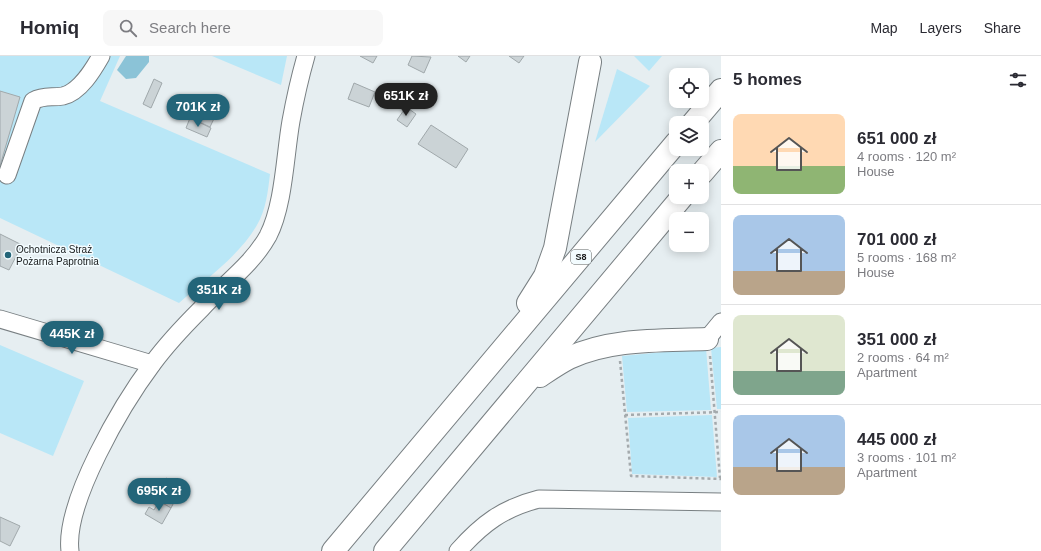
<!DOCTYPE html>
<meta charset="utf-8">
<style>
:root{--surface:#fff;--page:#f7f7f7;--text:#2b2b33;--muted:#7c7c81;--line:#e1e1e2;--accent:#236579}
body{margin:0;font-family:Arial,sans-serif;background:var(--page);color:var(--text);height:100vh;display:flex;flex-direction:column;font-size:15px;white-space:nowrap}
*{box-sizing:border-box;margin:0}
p{font-size:13px;color:var(--muted)}
.icon{flex:none;width:22px;height:22px;fill:none;stroke:currentColor;stroke-width:2;stroke-linecap:round;stroke-linejoin:round}
.map{position:relative;flex:1;overflow:hidden}
.side{display:flex;flex-direction:column;background:var(--surface);width:320px}
.side>*{flex:none}
.fabs{position:absolute;left:669px;top:12px;display:grid;gap:8px}
.fabs a{display:grid;place-items:center;width:40px;height:40px;border-radius:8px;background:var(--surface);box-shadow:0 2px 10px #0003;font-size:20px}
.price{position:absolute;translate:-50% -34px;padding:0 9px;border-radius:14px;background:var(--accent);color:#fff;font-size:13px;line-height:26px;filter:drop-shadow(0 1px 2px #0008)}
.price::after{content:'';position:absolute;left:50%;top:24px;width:12px;height:9px;margin-left:-6px;background:inherit;clip-path:polygon(0 0,100% 0,50% 100%)}
.price.current{background:#222;color:#fff}
ul{padding:0;list-style:none}
li{display:flex;align-items:center;gap:12px;height:100px;padding:0 12px}
li+li{border-top:1px solid var(--line)}
li span{display:grid;place-items:center;flex:none;width:112px;height:80px;border-radius:8px;color:#555}
li>.icon{margin-inline-start:auto}
span .icon{width:48px;height:48px;fill:#fffc;stroke-width:1}
li b{font-size:17px}
h2{display:flex;justify-content:space-between;align-items:center;height:48px;padding:0 12px;font-size:17px}
header{display:flex;align-items:center;gap:24px;box-sizing:border-box;height:56px;padding:0 20px;background:var(--surface);border-bottom:1px solid var(--line)}
header strong{font-size:19px}
nav{display:flex;gap:22px;margin-inline-start:auto;font-size:14px}
.search{width:280px;height:36px;background:var(--page);display:flex;align-items:center;gap:10px;box-sizing:border-box;padding:0 14px;border-radius:8px;color:var(--muted);font-size:15px}
main{display:flex;flex:1;min-height:0}
.map>svg:first-child{display:block}
.green{fill:#b9e7f7}
.water{fill:#8bc3d7}
.building{fill:#cbd3d6;stroke:#a0a8ab}
.lines{fill:none;stroke-linecap:round;stroke-linejoin:round}
.minor-casing{stroke:#787f82;stroke-width:19}
.highway-casing{stroke:#787f82;stroke-width:24}
.path{stroke:#a4aaad;stroke-width:2.5;stroke-dasharray:3 3;stroke-linecap:butt}
.minor{stroke:#fff;stroke-width:17}
.highway{stroke:#fff;stroke-width:22}
.poi-dot{fill:#236579;stroke:#f3fcff;stroke-width:1.5}
.labels{text-anchor:middle;stroke-width:3;stroke-linejoin:round;paint-order:stroke}
.shield{fill:#f3fcff;stroke:#595e5f;stroke-width:1}
.shield-label{font-size:9px;font-weight:bold;fill:#171a1b}
.poi-label{font-size:10px;fill:#171a1b;stroke:#f3fcff;text-anchor:start}
</style>
<header>
<strong>Homiq</strong>
<div class="search"><svg class="icon" aria-label="search" viewBox="0 0 24 24"><circle cx="10" cy="10" r="6"/><path d="M15 15l6 6"/></svg>Search here</div>
<nav><a>Map</a><a>Layers</a><a>Share</a></nav>
</header>
<main>
<div class="map">
<svg width="721" height="495" viewBox="0 0 721 495">
<rect width="100%" height="100%" fill="#e6eef1"/>
<!-- green -->
<g class="green">
<path d="M0,0H120L100,45L270,118C268,135 266,154 257,169C239,200 205,224 179,247L0,162Z"/>
<polygon points="212,0 287,0 281,29"/>
<polygon points="634,0 662,0 649,15"/>
<polygon points="617,13 650,30 595,86"/>
<polygon points="0,289 84,325 53,400 0,377"/>
<polygon points="721,291 721,353 717,353 711,292"/>
<polygon points="706,292 711,354 627,356 622,300"/>
<polygon points="712,359 717,421 632,418 628,362"/>
</g>
<!-- water -->
<polygon class="water" points="126,0 149,0 149,6 136,22 126,23 117,14"/>
<!-- building -->
<g class="building">
<polygon points="360,0 377,0 373,7"/>
<polygon points="412,0 431,1 424,17 408,9"/>
<polygon points="458,0 470,0 466,6"/>
<polygon points="509,0 524,0 519,7"/>
<polygon points="154,23 162,27 151,52 143,48"/>
<polygon points="354,27 375,36 369,51 348,43"/>
<polygon points="0,35 20,41 0,110"/>
<polygon points="199,43 219,52 210,71 191,62"/>
<polygon points="406,51 416,58 407,71 397,64"/>
<polygon points="190,62 211,72 207,81 186,72"/>
<polygon points="431,69 468,93 456,112 418,88"/>
<polygon points="0,178 22,189 9,214 0,210"/>
<polygon points="166,422 182,431 171,452 159,445 156,449 152,447"/>
<polygon points="159,445 171,452 162,468 145,458 149,451 154,454"/>
<polygon points="0,461 20,470 10,490 0,485"/>
</g>
<g class="lines">
<!-- minor casing -->
<g class="minor-casing">
<g id="minor">
<path d="M7,119L33,45C44,39 51,42 63,40C80,36 93,14 101,0"/>
<polyline points="0,263 152,308"/>
<polyline points="707,283 721,266"/>
<path d="M70,495C64,446 123,347 153,307C167,288 184,270 201,253C223,229 252,209 268,180C284,149 285,99 291,65C295,43 300,21 306,0"/>
<path d="M458,495C482,468 503,452 539,443L721,446"/>
</g>
</g>
<!-- highway casing -->
<g class="highway-casing">
<g id="highway">
<polyline points="693,67 721,34"/>
<polyline points="702,117 721,95"/>
<polyline points="528,247 545,220 555,192 590,6"/>
<path d="M540,320C549,314 559,307 569,302C611,282 661,285 707,283"/>
<polyline points="333,495 676,87"/>
<polyline points="385,495 682,141"/>
</g>
</g>
<!-- path -->
<g class="path">
<polyline points="710,300 720,422"/>
<polyline points="620,305 631,420 721,423"/>
<polyline points="625,359 721,356"/>
</g>
<!-- minor -->
<use href="#minor" class="minor"/>
<!-- highway -->
<use href="#highway" class="highway"/>
</g>
<!-- markers -->
<circle class="poi-dot" cx="8" cy="199" r="4"/>
<g class="labels">
<!-- shield labels -->
<rect class="shield" x="571" y="194" width="20" height="14" rx="3"/>
<g class="shield-label">
<text x="581" y="204">S8</text>
</g>
<!-- poi labels -->
<g class="poi-label">
<text x="16" y="197">Ochotnicza Straż<tspan x="16" dy="12">Pożarna Paprotnia</tspan></text>
</g>
</g>
</svg>
<div class="fabs">
<a><svg class="icon" aria-label="locate" viewBox="0 0 24 24"><circle cx="12" cy="12" r="6"/><path d="M12 2v4M12 18v4M2 12h4M18 12h4"/></svg></a>
<a><svg class="icon" aria-label="layers" viewBox="0 0 24 24"><path d="M12 4l9 5-9 5-9-5zM3 14l9 5 9-5"/></svg></a>
<a>+</a>
<a>−</a>
</div>
<b class="price current" style="left:406px;top:61px">651K zł</b>
<b class="price" style="left:198px;top:72px">701K zł</b>
<b class="price" style="left:219px;top:255px">351K zł</b>
<b class="price" style="left:72px;top:299px">445K zł</b>
<b class="price" style="left:159px;top:456px">695K zł</b>
</div>
<section class="side">
<h2>5 homes<svg class="icon" aria-label="filters" viewBox="0 0 24 24"><path d="M4 7h16M4 17h16"/><circle cx="9" cy="7" r="2"/><circle cx="15" cy="17" r="2"/></svg></h2>
<ul>
<li><span style="background:linear-gradient(#ffd9b3 65%,#8fb573 0)"><svg class="icon" aria-label="home" viewBox="0 0 24 24"><path d="M3 11l9-7 9 7M6 9v11h12V9"/></svg></span><div><b>651 000 zł</b><p>4 rooms · 120 m²</p><p>House</p></div></li>
<li><span style="background:linear-gradient(#a9c7e8 70%,#b9a48a 0)"><svg class="icon" aria-label="home" viewBox="0 0 24 24"><path d="M3 11l9-7 9 7M6 9v11h12V9"/></svg></span><div><b>701 000 zł</b><p>5 rooms · 168 m²</p><p>House</p></div></li>
<li><span style="background:linear-gradient(#dfe7d0 70%,#7fa58c 0)"><svg class="icon" aria-label="home" viewBox="0 0 24 24"><path d="M3 11l9-7 9 7M6 9v11h12V9"/></svg></span><div><b>351 000 zł</b><p>2 rooms · 64 m²</p><p>Apartment</p></div></li>
<li><span style="background:linear-gradient(#a9c7e8 65%,#b9a48a 0)"><svg class="icon" aria-label="home" viewBox="0 0 24 24"><path d="M3 11l9-7 9 7M6 9v11h12V9"/></svg></span><div><b>445 000 zł</b><p>3 rooms · 101 m²</p><p>Apartment</p></div></li>
</ul>
</section>
</main>
